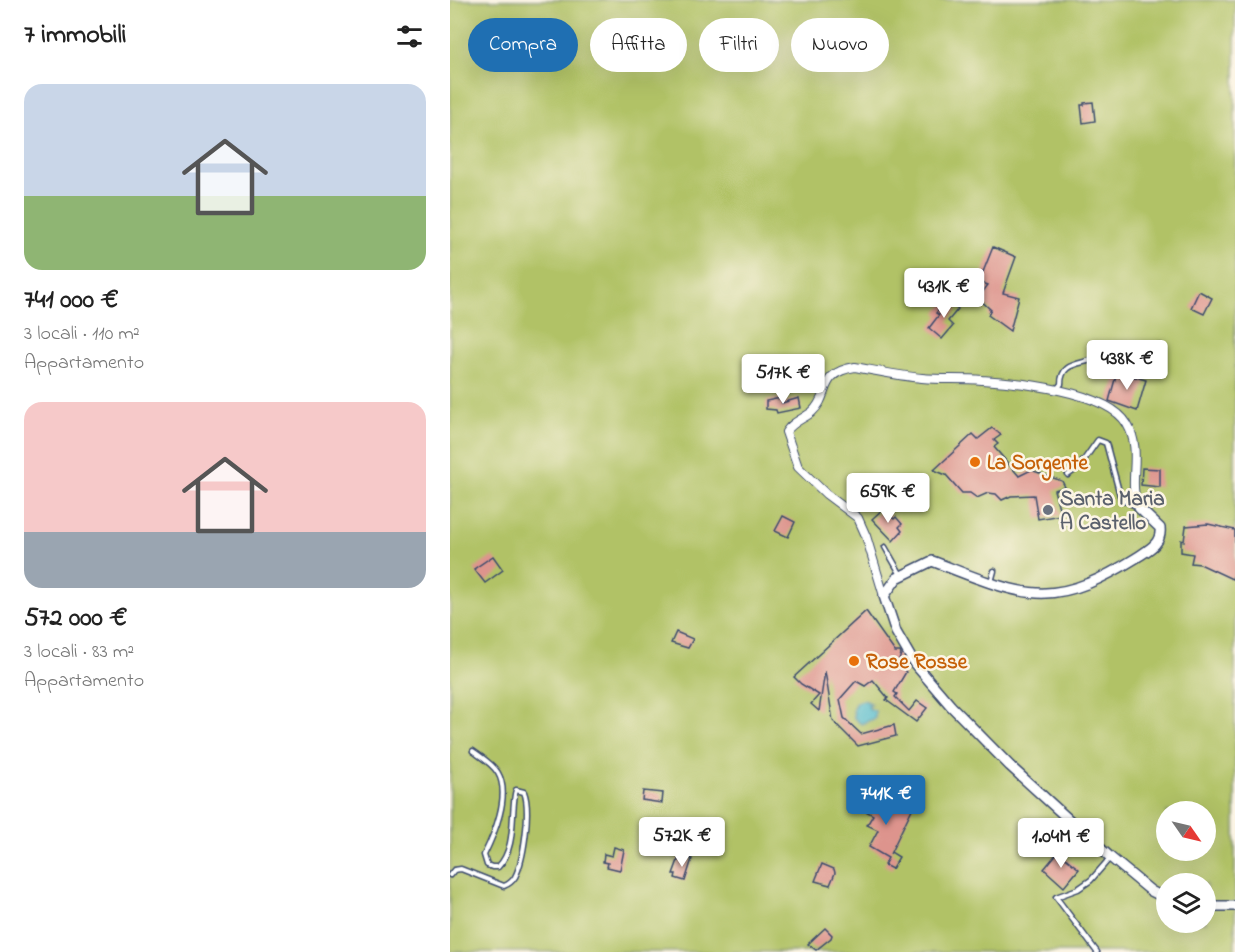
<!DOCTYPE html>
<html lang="it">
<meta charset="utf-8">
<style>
:root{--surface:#fff;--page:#f6f6f6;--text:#222;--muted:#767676;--accent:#1f6fb2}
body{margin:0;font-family:"Indie Flower",sans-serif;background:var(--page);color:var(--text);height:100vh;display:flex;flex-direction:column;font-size:22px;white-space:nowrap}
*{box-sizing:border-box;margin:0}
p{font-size:20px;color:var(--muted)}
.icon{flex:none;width:33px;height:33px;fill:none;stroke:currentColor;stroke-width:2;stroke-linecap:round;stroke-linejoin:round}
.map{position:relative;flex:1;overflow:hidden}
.side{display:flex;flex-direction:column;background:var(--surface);width:450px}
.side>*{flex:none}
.banner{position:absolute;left:18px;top:18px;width:570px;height:54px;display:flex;gap:12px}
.needle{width:39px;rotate:124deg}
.buttons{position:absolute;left:706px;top:801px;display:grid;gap:12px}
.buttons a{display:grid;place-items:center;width:60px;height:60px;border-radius:50%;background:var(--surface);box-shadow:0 6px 24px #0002;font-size:30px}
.price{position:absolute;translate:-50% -51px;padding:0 14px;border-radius:6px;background:#fff;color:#222;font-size:20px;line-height:39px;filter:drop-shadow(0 2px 3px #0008)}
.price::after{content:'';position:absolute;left:50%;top:36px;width:18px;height:14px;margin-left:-9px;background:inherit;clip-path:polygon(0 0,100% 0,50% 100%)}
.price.on{background:var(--accent);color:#fff}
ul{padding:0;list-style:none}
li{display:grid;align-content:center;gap:12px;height:318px;padding:0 24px}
li span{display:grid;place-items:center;height:186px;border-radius:18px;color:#555}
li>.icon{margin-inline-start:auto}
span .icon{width:108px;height:108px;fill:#fffc;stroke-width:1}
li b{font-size:26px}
h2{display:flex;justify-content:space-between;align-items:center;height:72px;padding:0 24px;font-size:26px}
.chip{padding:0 21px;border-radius:27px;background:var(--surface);box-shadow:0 6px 24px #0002;font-size:21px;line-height:54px}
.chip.on{background:var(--accent);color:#fff}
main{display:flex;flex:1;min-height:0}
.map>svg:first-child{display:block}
.green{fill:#b1c266;stroke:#667862;stroke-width:1.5;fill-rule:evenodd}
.water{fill:#51bbcd;stroke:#367596;stroke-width:1.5}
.building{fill:#dd948d}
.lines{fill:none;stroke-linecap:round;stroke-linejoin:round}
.service-casing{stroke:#3b4a6d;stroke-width:7}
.minor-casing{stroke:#3b4a6d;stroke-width:10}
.tertiary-casing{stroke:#3b4a6d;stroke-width:12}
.service{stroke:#fff;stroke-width:4}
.minor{stroke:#fff;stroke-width:8}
.tertiary{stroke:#fff;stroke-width:9}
.food-dot{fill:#e8710a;stroke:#fcf5e5;stroke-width:2}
.worship-dot{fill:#6b7280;stroke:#fcf5e5;stroke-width:2}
.labels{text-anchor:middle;stroke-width:5;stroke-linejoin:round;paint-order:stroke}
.food-label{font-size:21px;font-weight:bold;fill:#c56008;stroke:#fcf5e5;text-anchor:start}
.worship-label{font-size:21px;font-weight:bold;fill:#5b616d;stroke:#fcf5e5;text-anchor:start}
</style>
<main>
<section class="side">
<h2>7 immobili<svg class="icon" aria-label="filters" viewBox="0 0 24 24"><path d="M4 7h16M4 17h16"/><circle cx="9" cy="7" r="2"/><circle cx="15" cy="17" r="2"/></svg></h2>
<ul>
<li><span style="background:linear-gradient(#c9d6e8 60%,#8fb573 0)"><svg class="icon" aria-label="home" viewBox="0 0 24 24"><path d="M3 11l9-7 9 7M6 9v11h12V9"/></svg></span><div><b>741 000 €</b><p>3 locali · 110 m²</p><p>Appartamento</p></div></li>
<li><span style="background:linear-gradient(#f6c9c9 70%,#9aa5b1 0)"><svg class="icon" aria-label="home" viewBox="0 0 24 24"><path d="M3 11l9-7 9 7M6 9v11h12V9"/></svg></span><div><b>572 000 €</b><p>3 locali · 83 m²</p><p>Appartamento</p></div></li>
</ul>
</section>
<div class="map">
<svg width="785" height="952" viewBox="0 0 785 952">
<rect width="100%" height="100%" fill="#fcf5e5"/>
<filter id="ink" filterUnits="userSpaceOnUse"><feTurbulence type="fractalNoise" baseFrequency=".0167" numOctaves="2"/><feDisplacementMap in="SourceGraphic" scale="12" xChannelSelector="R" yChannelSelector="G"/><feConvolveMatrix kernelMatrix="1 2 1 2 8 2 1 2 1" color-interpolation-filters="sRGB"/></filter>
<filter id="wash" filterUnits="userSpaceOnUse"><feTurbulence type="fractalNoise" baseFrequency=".008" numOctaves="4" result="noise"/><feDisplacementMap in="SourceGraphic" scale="24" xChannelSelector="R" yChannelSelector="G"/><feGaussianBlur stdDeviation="1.35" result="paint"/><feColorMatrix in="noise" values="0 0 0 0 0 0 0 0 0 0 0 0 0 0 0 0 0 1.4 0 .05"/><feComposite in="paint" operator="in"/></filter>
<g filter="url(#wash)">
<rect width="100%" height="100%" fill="#efe0c0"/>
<!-- green -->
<path class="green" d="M0,0H785V952H0ZM717,812H756V850H717ZM717,884H756V922H717Z"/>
<!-- water -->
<polygon class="water" points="414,700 422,704 418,706 420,709 425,710 425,718 411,724 404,718 403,708 406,702"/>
<g id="blocks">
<!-- building -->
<g class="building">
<polygon points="643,102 645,121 633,123 631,105 634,105 634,103"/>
<polygon points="543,247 566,257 553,293 569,297 560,331 538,315 541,310 528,298 538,285 529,282"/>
<polygon points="749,291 762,298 754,314 741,308"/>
<polygon points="498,299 508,309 498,321 503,326 492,339 479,328 489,315 486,313"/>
<polygon points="667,372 696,380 687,411 659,401"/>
<polygon points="331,398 332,403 349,398 351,408 327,413 326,410 316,409 316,401"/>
<polygon points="542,428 551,435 544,440 548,444 544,447 569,476 581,470 612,481 615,487 604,490 611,515 588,519 584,495 561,496 552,500 546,494 538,493 527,498 520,493 512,493 496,475 484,470 523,434 528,439"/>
<polygon points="692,468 710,469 710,487 691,485"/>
<polygon points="433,509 444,519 446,517 452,524 449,527 452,531 443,541 422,519"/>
<polygon points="333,516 345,522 338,537 325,531"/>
<polygon points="758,524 785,530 785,573 782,579 750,564 741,563 743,554 731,552 731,540 734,541 736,526"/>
<polygon points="43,556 53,570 35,583 24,569"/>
<polygon points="416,611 445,652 450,652 451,654 448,664 456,672 444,692 447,694 445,697 459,711 467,701 477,708 466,722 436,700 438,698 423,680 415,686 406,681 390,699 394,718 411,734 444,725 446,736 408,746 383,721 375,671 369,711 361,704 369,695 351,684 344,677"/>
<polygon points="226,632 243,639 238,648 221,643"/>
<polygon points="193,791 213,793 212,803 192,800"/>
<polygon points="412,797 432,808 436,799 452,808 454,802 463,807 440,854 441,852 449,857 442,869 434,865 438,858 419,847 428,830 417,825 423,815 407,806"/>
<polygon points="164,847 174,850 170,870 157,867 158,863 153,862 154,854 162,856"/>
<polygon points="608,852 629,869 614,887 594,869"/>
<polygon points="230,855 242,859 235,881 225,878 226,874 223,874"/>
<polygon points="372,864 384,869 385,873 380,885 365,881"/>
<polygon points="375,928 382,935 381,938 366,950 358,944"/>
</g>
</g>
</g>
<g filter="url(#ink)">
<use href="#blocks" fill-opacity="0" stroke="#3b4a6d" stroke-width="1.5"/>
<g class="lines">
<!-- service casing -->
<g class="service-casing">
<g id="service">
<path d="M607,389L611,384C611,364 626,365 641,360C652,357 661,350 672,348C682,346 699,347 711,346"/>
<polyline points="618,475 629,467 648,440 656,443 671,499 688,507"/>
<polyline points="435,547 451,575"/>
<polyline points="541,582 544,571"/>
<path d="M0,875L4,870L11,869L54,886C59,884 62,882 65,877C74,860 81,809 74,792L66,790L65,794C61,817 66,849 48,867H42L37,865L34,855C44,835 61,795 48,773C43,764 31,757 23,751"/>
<polyline points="647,952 606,897 628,889 641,880 660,858"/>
</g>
</g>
<!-- minor casing -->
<g class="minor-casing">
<path id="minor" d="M434,596L416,536L408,518L376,494L348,467L336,432C342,422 353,419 362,412C381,395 367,373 405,367C427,371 450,376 472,378C492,380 512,378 532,380C566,382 658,391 677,424C694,453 676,482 689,508"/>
</g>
<!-- tertiary casing -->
<g class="tertiary-casing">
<g id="tertiary">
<path d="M689,508L710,528C712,544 698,550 686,558C657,576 623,595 587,593C556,592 512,572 482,561L447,578L434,596L446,632L464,663L501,706L560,766L660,857L701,891L717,899"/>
<polyline points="756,906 785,906"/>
</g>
</g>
<!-- service -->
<use href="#service" class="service"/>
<!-- minor -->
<use href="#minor" class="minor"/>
<!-- tertiary -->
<use href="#tertiary" class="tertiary"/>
</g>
</g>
<!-- markers -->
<g class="food-dot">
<circle cx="525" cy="462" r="6"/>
<circle cx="404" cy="661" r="6"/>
</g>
<circle class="worship-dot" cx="598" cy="510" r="6"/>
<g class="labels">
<!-- food labels -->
<g class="food-label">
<text x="537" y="469">La Sorgente</text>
<text x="416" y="668">Rose Rosse</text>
</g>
<!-- worship labels -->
<g class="worship-label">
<text x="610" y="505">Santa Maria<tspan x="610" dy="24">A Castello</tspan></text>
</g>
</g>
</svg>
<div class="buttons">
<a><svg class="needle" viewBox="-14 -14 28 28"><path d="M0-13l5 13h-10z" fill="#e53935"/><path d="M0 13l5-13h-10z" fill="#767676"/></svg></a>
<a><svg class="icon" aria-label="layers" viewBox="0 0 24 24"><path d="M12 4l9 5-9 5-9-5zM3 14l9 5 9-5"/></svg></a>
</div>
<b class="price" style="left:494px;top:319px">431K €</b>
<b class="price" style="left:677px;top:391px">438K €</b>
<b class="price" style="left:333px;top:405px">517K €</b>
<b class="price" style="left:438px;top:524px">659K €</b>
<b class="price on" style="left:436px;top:826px">741K €</b>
<b class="price" style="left:232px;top:868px">572K €</b>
<b class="price" style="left:611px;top:869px">1.04M €</b>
<div class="banner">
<a class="chip on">Compra</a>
<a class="chip">Affitta</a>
<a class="chip">Filtri</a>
<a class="chip">Nuovo</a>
</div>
</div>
</main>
